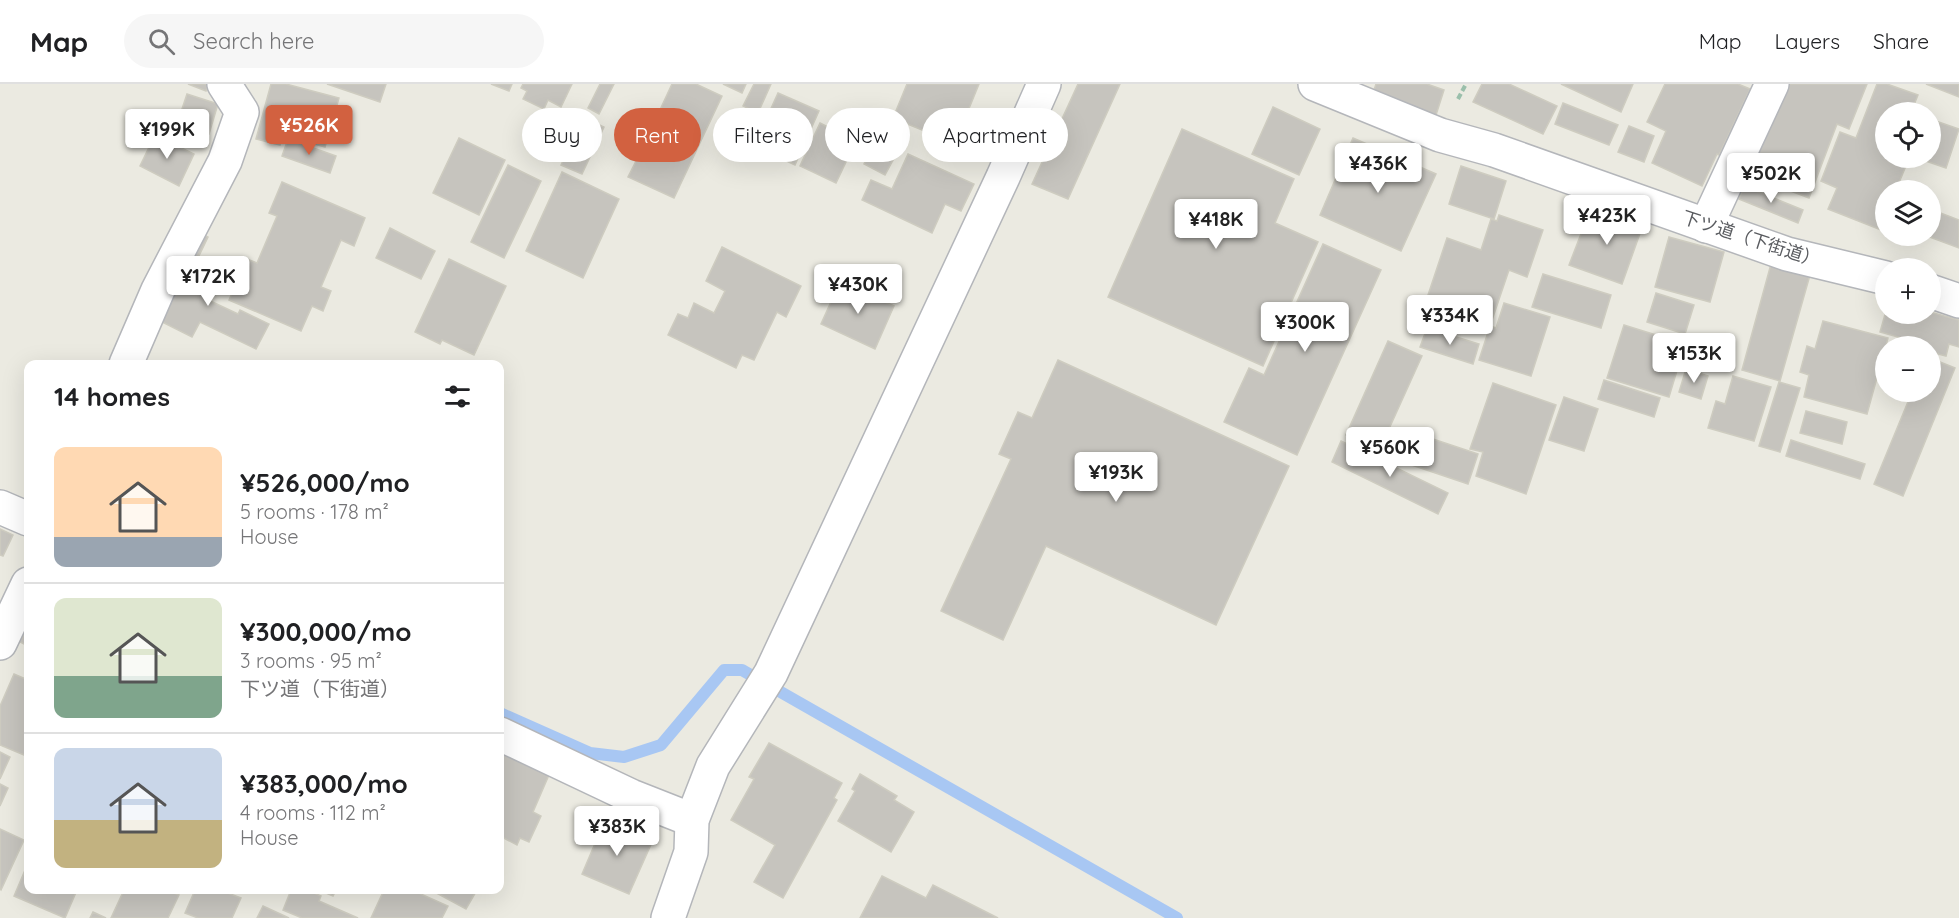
<!DOCTYPE html>
<meta charset="utf-8">
<style>
:root{--surface:#fff;--page:#f6f6f6;--text:#202124;--muted:#757577;--line:#e0e0e0;--accent:#d26140}
body{margin:0;font-family:Quicksand,"Noto Sans JP",sans-serif;background:var(--page);color:var(--text);height:100vh;display:flex;flex-direction:column;font-size:22px;white-space:nowrap}
*{box-sizing:border-box;margin:0}
p{font-size:20px;color:var(--muted)}
.icon{flex:none;width:33px;height:33px;fill:none;stroke:currentColor;stroke-width:2;stroke-linecap:round;stroke-linejoin:round}
.map{position:relative;flex:1;overflow:hidden}
.sheet{position:absolute;left:24px;top:276px;width:480px;height:534px;display:flex;flex-direction:column;background:var(--surface);border-radius:12px;box-shadow:0 6px 24px #0002}
.sheet>*{flex:none}
.banner{position:absolute;left:522px;top:24px;width:570px;height:54px;display:flex;gap:12px}
.tools{position:absolute;left:1875px;top:18px;display:grid;gap:12px}
.tools a{display:grid;place-items:center;width:66px;height:66px;border-radius:50%;background:var(--surface);box-shadow:0 6px 24px #0002;font-size:30px}
.price{position:absolute;translate:-50% -51px;padding:0 14px;border-radius:6px;background:#fff;color:#222;font-size:20px;line-height:39px;filter:drop-shadow(0 2px 3px #0008)}
.price::after{content:'';position:absolute;left:50%;top:36px;width:18px;height:14px;margin-left:-9px;background:inherit;clip-path:polygon(0 0,100% 0,50% 100%)}
.price.on{background:var(--accent);color:#fff}
ul{padding:0;list-style:none}
li{display:flex;align-items:center;gap:18px;height:150px;padding:0 30px}
li+li{border-top:2px solid var(--line)}
li span{display:grid;place-items:center;flex:none;width:168px;height:120px;border-radius:12px;color:#555}
li>.icon{margin-inline-start:auto}
span .icon{width:72px;height:72px;fill:#fffc;stroke-width:1}
li b{font-size:26px}
h2{display:flex;justify-content:space-between;align-items:center;height:72px;padding:0 30px;font-size:26px}
.tag{padding:0 21px;border-radius:27px;background:var(--surface);box-shadow:0 6px 24px #0002;font-size:21px;line-height:54px}
.tag.on{background:var(--accent);color:#fff}
header{display:flex;align-items:center;gap:36px;box-sizing:border-box;height:84px;padding:0 30px;background:var(--surface);border-bottom:2px solid var(--line)}
header strong{font-size:28px}
nav{display:flex;gap:33px;margin-inline-start:auto;font-size:21px}
.search{width:420px;height:54px;background:var(--page);display:flex;align-items:center;gap:15px;box-sizing:border-box;padding:0 21px;border-radius:33px;color:var(--muted);font-size:22px}
.map>svg:first-child{display:block}
.lines{fill:none;stroke-linecap:round;stroke-linejoin:round}
.stream{stroke:#a8c7f3;stroke-width:12}
.building{fill:#c6c4be;stroke:#ceccc0;stroke-width:1.5}
.street-casing{stroke:#b4b6ba;stroke-width:36}
.path{stroke:#9abfab;stroke-width:4;stroke-dasharray:6 3;stroke-linecap:butt}
.street{stroke:#fff;stroke-width:33}
.labels{text-anchor:middle;stroke-width:4.5;stroke-linejoin:round;paint-order:stroke}
.street-label{font-size:18px;fill:#5a5c60;stroke:#fff}
</style>
<header>
<strong>Map</strong>
<div class="search"><svg class="icon" aria-label="search" viewBox="0 0 24 24"><circle cx="10" cy="10" r="6"/><path d="M15 15l6 6"/></svg>Search here</div>
<nav><a>Map</a><a>Layers</a><a>Share</a></nav>
</header>
<div class="map">
<svg width="1959" height="834" viewBox="0 0 1959 834">
<rect width="100%" height="100%" fill="#ebeae1"/>
<g class="lines">
<!-- stream -->
<polyline class="stream" points="500,629 590,669 624,673 661,661 724,586 742,586 1177,834"/>
</g>
<!-- building -->
<g class="building">
<polygon points="188,0 208,0 206,7"/>
<polygon points="271,0 286,0 339,14 325,63 283,51 280,61 256,55"/>
<polygon points="327,0 386,0 380,18"/>
<polygon points="491,0 512,0 509,7"/>
<polygon points="523,0 572,0 561,23 548,16 544,25 523,15 527,7 521,4"/>
<polygon points="600,0 614,0 599,30 588,24"/>
<polygon points="672,0 696,0 722,12 674,114 628,93 636,77 630,75 638,55 645,58"/>
<polygon points="723,0 746,0 742,9"/>
<polygon points="754,0 771,0 758,29 743,22"/>
<polygon points="907,0 979,0 968,27 975,30 961,62 893,34"/>
<polygon points="1078,0 1120,0 1068,115 1032,100"/>
<polygon points="1376,0 1427,0 1444,6 1436,31 1373,9"/>
<polygon points="1482,0 1509,0 1557,22 1543,50 1473,18"/>
<polygon points="1561,0 1633,0 1621,28"/>
<polygon points="1665,0 1738,0 1750,5 1719,71 1717,70 1702,102 1652,79 1666,47 1647,38"/>
<polygon points="1785,0 1867,0 1849,45 1837,40 1809,114 1749,91"/>
<polygon points="1877,0 1887,0 1918,11 1911,28 1886,28 1886,74 1898,74 1908,77 1896,106 1886,106 1886,148 1828,125 1837,104 1821,97 1840,48 1856,54"/>
<polygon points="1926,0 1959,0 1959,13"/>
<polygon points="778,9 819,27 795,81 754,62"/>
<polygon points="187,10 218,20 209,50 177,40"/>
<polygon points="1563,19 1618,41 1609,61 1555,40"/>
<polygon points="1273,23 1320,45 1299,91 1252,70"/>
<polygon points="583,33 604,43 582,90 561,81"/>
<polygon points="1930,35 1959,45 1946,84 1917,74 1930,74"/>
<polygon points="820,39 856,57 836,99 800,82"/>
<polygon points="1629,42 1654,52 1644,78 1618,68"/>
<polygon points="1182,45 1294,95 1275,139 1318,158 1263,282 1108,213"/>
<polygon points="155,51 194,70 179,102 140,82"/>
<polygon points="459,54 505,76 479,131 433,109"/>
<polygon points="876,54 899,65 885,91 864,80"/>
<polygon points="1353,54 1436,90 1401,167 1320,131"/>
<polygon points="288,55 336,72 330,89 282,72"/>
<polygon points="908,70 974,100 961,127 945,120 932,149 862,116 871,96 892,105"/>
<polygon points="508,81 541,97 504,174 471,158"/>
<polygon points="1461,82 1506,97 1494,135 1449,120"/>
<polygon points="562,88 619,115 583,194 526,167"/>
<polygon points="282,98 365,134 354,162 341,156 321,203 331,207 323,227 312,222 301,247 229,216 247,175 257,179 277,132 269,129"/>
<polygon points="1744,102 1803,126 1798,139 1739,115"/>
<polygon points="1600,125 1643,141 1622,200 1569,181 1586,137 1594,140"/>
<polygon points="1930,125 1959,136 1959,164 1927,152 1930,152"/>
<polygon points="1499,131 1543,146 1527,193 1509,186 1490,242 1442,225 1445,217 1428,211 1447,154 1481,166 1491,135 1497,137"/>
<polygon points="390,144 435,167 421,195 376,174"/>
<polygon points="202,150 208,153 196,178 217,188 204,214 238,230 240,226 269,240 256,265 200,238 192,253 160,237"/>
<polygon points="1669,153 1724,168 1710,218 1655,203"/>
<polygon points="1323,160 1381,186 1297,371 1224,338 1249,284 1264,291"/>
<polygon points="722,163 801,202 786,233 777,228 754,276 742,271 736,284 668,251 678,230 688,234 694,219 714,229 725,207 706,197"/>
<polygon points="449,175 506,202 474,271 442,256 440,260 415,248"/>
<polygon points="1771,180 1810,191 1780,297 1742,286"/>
<polygon points="1543,190 1611,211 1601,244 1532,223"/>
<polygon points="840,198 894,222 875,265 821,240"/>
<polygon points="1656,209 1694,221 1685,250 1647,238"/>
<polygon points="1504,219 1550,233 1531,292 1479,276 1490,242 1496,244"/>
<polygon points="1886,227 1886,230 1930,228 1959,236 1959,263 1949,260 1946,272 1930,268 1930,262 1880,248"/>
<polygon points="1823,237 1888,254 1867,330 1804,313 1809,291 1800,288 1807,262 1815,265"/>
<polygon points="1624,241 1685,260 1669,313 1607,294"/>
<polygon points="1427,244 1479,260 1473,280 1420,263"/>
<polygon points="1388,257 1422,272 1379,367 1346,351"/>
<polygon points="1930,274 1955,284 1903,412 1874,400 1912,308 1930,308"/>
<polygon points="1058,276 1289,382 1216,541 1046,462 1003,556 941,527 1011,375 999,370 1018,328 1032,334"/>
<polygon points="1686,285 1708,292 1701,315 1679,308"/>
<polygon points="1733,292 1771,303 1754,357 1708,344 1716,317 1725,320"/>
<polygon points="1604,296 1660,314 1654,333 1598,315"/>
<polygon points="1779,298 1800,304 1780,368 1759,362"/>
<polygon points="1493,299 1556,321 1526,410 1476,392 1483,368 1470,365"/>
<polygon points="1564,313 1598,325 1584,367 1549,356"/>
<polygon points="1806,327 1847,338 1842,360 1800,349"/>
<polygon points="1391,346 1423,357 1424,352 1478,370 1468,400 1382,371"/>
<polygon points="1791,356 1865,380 1860,395 1786,372"/>
<polygon points="1341,357 1448,409 1438,430 1332,378"/>
<polygon points="0,445 13,451 3,472 0,471"/>
<polygon points="28,540 28,562 20,558"/>
<polygon points="14,590 28,596 28,662 24,671 0,661 0,622"/>
<polygon points="769,659 842,699 834,714 837,716 783,814 754,798 775,761 731,736 754,695 749,693"/>
<polygon points="0,668 10,673 0,695"/>
<polygon points="500,669 549,691 533,728 541,732 529,758 520,754 517,761 500,752"/>
<polygon points="860,690 897,712 894,716 914,728 891,768 838,737 855,707 852,705"/>
<polygon points="0,700 8,704 0,722"/>
<polygon points="605,736 653,756 629,810 582,790"/>
<polygon points="0,745 24,756 1,806 0,805"/>
<polygon points="28,779 28,806 77,806 65,834 14,812"/>
<polygon points="882,792 926,814 933,801 998,834 860,834"/>
<polygon points="124,806 166,806 179,811 168,834 111,834"/>
<polygon points="195,806 220,806 241,814 232,834 198,834 185,829"/>
<polygon points="291,806 307,806 321,812 319,817 358,834 302,834 283,826"/>
<polygon points="319,806 336,806 333,812"/>
<polygon points="384,806 412,806 448,822 442,834 371,834"/>
<polygon points="431,806 477,806 466,825"/>
<polygon points="263,822 289,834 257,834"/>
<polygon points="93,828 106,834 90,834"/>
</g>
<g class="lines">
<!-- street casing -->
<g class="street-casing">
<g id="street">
<polyline points="1315,0 1440,51 1494,66 1787,170 1886,194"/>
<polyline points="1706,142 1772,0"/>
<polyline points="1930,207 1959,217"/>
<polyline points="126,280 158,206 225,77 242,28 224,0"/>
<polyline points="0,423 28,435"/>
<polyline points="0,559 28,500"/>
<polyline points="500,650 631,712 692,736"/>
<polyline points="668,834 691,768 692,736 713,682 771,589 1003,93 1044,0"/>
</g>
</g>
<!-- path -->
<polyline class="path" points="1458,15 1466,0"/>
<!-- street -->
<use href="#street" class="street"/>
</g>
<g class="labels">
<!-- street labels -->
<g class="street-label">
<text transform="translate(1751 155) rotate(18)" y="6">下ツ道（下街道）</text>
</g>
</g>
</svg>
<div class="tools">
<a><svg class="icon" aria-label="locate" viewBox="0 0 24 24"><circle cx="12" cy="12" r="6"/><path d="M12 2v4M12 18v4M2 12h4M18 12h4"/></svg></a>
<a><svg class="icon" aria-label="layers" viewBox="0 0 24 24"><path d="M12 4l9 5-9 5-9-5zM3 14l9 5 9-5"/></svg></a>
<a>+</a>
<a>−</a>
</div>
<b class="price on" style="left:309px;top:72px">¥526K</b>
<b class="price" style="left:167px;top:76px">¥199K</b>
<b class="price" style="left:1378px;top:110px">¥436K</b>
<b class="price" style="left:1771px;top:120px">¥502K</b>
<b class="price" style="left:1607px;top:162px">¥423K</b>
<b class="price" style="left:1216px;top:166px">¥418K</b>
<b class="price" style="left:208px;top:223px">¥172K</b>
<b class="price" style="left:858px;top:231px">¥430K</b>
<b class="price" style="left:1450px;top:262px">¥334K</b>
<b class="price" style="left:1305px;top:269px">¥300K</b>
<b class="price" style="left:1694px;top:300px">¥153K</b>
<b class="price" style="left:1390px;top:394px">¥560K</b>
<b class="price" style="left:1116px;top:419px">¥193K</b>
<b class="price" style="left:617px;top:773px">¥383K</b>
<div class="banner">
<a class="tag">Buy</a>
<a class="tag on">Rent</a>
<a class="tag">Filters</a>
<a class="tag">New</a>
<a class="tag">Apartment</a>
</div>
<section class="sheet">
<h2>14 homes<svg class="icon" aria-label="filters" viewBox="0 0 24 24"><path d="M4 7h16M4 17h16"/><circle cx="9" cy="7" r="2"/><circle cx="15" cy="17" r="2"/></svg></h2>
<ul>
<li><span style="background:linear-gradient(#ffd9b3 75%,#9aa5b1 0)"><svg class="icon" aria-label="home" viewBox="0 0 24 24"><path d="M3 11l9-7 9 7M6 9v11h12V9"/></svg></span><div><b>¥526,000/mo</b><p>5 rooms · 178 m²</p><p>House</p></div></li>
<li><span style="background:linear-gradient(#dfe7d0 65%,#7fa58c 0)"><svg class="icon" aria-label="home" viewBox="0 0 24 24"><path d="M3 11l9-7 9 7M6 9v11h12V9"/></svg></span><div><b>¥300,000/mo</b><p>3 rooms · 95 m²</p><p>下ツ道（下街道）</p></div></li>
<li><span style="background:linear-gradient(#c9d6e8 60%,#c2b280 0)"><svg class="icon" aria-label="home" viewBox="0 0 24 24"><path d="M3 11l9-7 9 7M6 9v11h12V9"/></svg></span><div><b>¥383,000/mo</b><p>4 rooms · 112 m²</p><p>House</p></div></li>
</ul>
</section>
</div>
